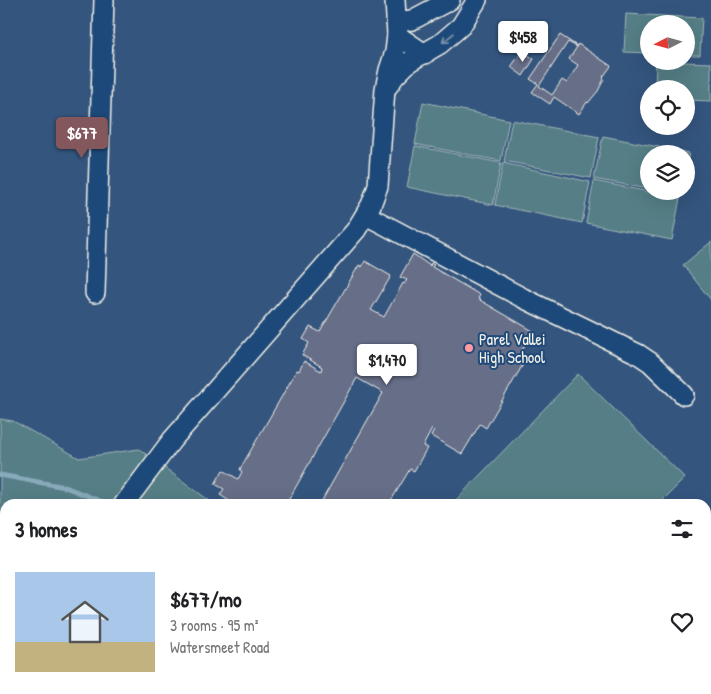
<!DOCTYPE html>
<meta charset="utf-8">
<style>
:root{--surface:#fff;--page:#f2f2f2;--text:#202124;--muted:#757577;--line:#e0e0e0;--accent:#84575d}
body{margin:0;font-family:"Patrick Hand",sans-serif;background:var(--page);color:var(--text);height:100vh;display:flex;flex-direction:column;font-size:19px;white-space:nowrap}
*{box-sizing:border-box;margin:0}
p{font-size:16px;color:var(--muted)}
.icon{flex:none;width:28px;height:28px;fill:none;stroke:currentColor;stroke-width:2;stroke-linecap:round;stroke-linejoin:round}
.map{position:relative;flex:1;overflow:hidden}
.panel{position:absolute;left:0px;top:499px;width:711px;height:196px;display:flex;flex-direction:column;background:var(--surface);border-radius:15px 15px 0 0;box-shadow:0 5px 20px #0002}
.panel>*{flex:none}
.needle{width:32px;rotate:264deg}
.buttons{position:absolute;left:640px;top:15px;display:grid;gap:10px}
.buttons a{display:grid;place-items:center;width:55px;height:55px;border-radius:50%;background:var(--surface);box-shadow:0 5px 20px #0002;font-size:25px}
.price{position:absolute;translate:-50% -42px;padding:0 11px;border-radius:5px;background:#fff;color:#222;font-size:16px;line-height:32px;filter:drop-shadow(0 1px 2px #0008)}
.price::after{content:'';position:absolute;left:50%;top:30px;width:15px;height:11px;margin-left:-8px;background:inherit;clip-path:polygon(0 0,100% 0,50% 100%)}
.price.selected{background:var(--accent);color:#fff}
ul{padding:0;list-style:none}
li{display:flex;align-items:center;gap:15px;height:125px;padding:0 15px}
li+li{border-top:1px solid var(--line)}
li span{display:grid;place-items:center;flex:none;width:140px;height:100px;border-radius:0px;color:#555}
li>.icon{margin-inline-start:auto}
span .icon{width:60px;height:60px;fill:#fffc;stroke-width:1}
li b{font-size:21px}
h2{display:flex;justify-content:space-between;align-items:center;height:60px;padding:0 15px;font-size:21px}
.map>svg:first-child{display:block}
.green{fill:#547e86;stroke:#a4b8b7}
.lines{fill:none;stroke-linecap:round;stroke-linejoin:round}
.stream{stroke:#89aaba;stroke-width:5}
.building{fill:#666e88;stroke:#f4f1e8;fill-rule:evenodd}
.minor-casing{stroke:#f4f1e8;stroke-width:22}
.minor{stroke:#1f4a7a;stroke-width:19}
.oneway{stroke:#748da6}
.poi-dot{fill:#ff9aa2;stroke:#1f4a7a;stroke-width:2}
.labels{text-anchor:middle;stroke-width:4;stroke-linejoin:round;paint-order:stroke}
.poi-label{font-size:16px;fill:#f4f1e8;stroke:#1f4a7a;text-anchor:start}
</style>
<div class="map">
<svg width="711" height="694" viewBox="0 0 711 694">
<rect width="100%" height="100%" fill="#34557e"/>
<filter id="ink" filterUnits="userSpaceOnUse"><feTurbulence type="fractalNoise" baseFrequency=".02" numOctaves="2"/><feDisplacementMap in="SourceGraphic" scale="10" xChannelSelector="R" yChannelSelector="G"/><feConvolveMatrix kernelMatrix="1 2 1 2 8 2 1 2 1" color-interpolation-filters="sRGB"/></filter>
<g filter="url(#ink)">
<!-- green -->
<g class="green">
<polygon points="626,14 702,18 700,55 686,55 686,24 649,24 649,53 624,52"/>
<polygon points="656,61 711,63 711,101 686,100 686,89 655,89"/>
<polygon points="423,102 509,120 501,161 415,144"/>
<polygon points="512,120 599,137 591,178 504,161"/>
<polygon points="603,136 689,153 686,166 686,154 649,154 649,189 594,179"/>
<polygon points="415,146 501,163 493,205 407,187"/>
<polygon points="503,163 590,182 582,223 495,205"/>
<polygon points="594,181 680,198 672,240 586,223"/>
<polygon points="711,242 711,300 683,265"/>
<polygon points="578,374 685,478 659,504 452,504"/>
<polygon points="0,419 13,421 79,458 139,449 214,504 5,504 5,539 0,536"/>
<polygon points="706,518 711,522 711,668 706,673"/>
<polygon points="257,690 468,690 473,694 266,694"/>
<polygon points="550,690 690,690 687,694 555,694"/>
</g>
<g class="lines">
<!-- stream -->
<g class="stream">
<polyline points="0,475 65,487 108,504"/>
<polyline points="384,690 390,694"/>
</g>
</g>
<!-- building -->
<g class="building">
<path d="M560,35L577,46L578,44L611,66L603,77L604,79L598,91L588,103L587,102L579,114L554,97L550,104L532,92L538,84L530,79ZM568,42L577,47L569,59L578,65L567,83L562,80L552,95L539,86Z"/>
<polygon points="522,51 534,59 523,76 511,67"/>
<polygon points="413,254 430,266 431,263 434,265 432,267 480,295 478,299 533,331 518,357 525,361 486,428 480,424 462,454 431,436 434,431 432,429 423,446 427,448 414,471 410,469 389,504 320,504 383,393 357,378 288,501 294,504 234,504 220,495 224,489 215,484 223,470 238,479 242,472 240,469 297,370 299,371 304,361 321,371 322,367 302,355 309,343 303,339 310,327 320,332 359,265 362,267 365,261 391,276 371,310 384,317 403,283 404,284 407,280 400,277"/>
</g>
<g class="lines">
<!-- minor casing -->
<g class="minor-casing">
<g id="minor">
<polyline points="395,0 397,35 425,54"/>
<polyline points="396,22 412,20 450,0"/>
<polyline points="388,86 395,76 409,62 440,44 461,26 477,0"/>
<polyline points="366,215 523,298 638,354 650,362 684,395"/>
<polyline points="95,293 104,0"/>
<polyline points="124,504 172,440 356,230 371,205 378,186 385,89 389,70 395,52 397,35"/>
<polyline points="0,656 5,656"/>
<polyline points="198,690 211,694"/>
</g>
</g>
<!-- minor -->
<use href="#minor" class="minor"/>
</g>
<!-- one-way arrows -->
<defs><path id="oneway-shaft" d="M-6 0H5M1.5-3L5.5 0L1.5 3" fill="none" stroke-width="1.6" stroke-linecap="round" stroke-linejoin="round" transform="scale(1.25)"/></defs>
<use class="oneway" href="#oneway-shaft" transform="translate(448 38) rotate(141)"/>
</g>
<!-- markers -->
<circle class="poi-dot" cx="469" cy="348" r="5"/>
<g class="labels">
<!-- poi labels -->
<g class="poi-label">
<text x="479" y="345">Parel Vallei<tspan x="479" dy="18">High School</tspan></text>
</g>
</g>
</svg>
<div class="buttons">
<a><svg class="needle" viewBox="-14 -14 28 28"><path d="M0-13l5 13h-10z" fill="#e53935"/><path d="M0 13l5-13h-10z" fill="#757577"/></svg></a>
<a><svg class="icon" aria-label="locate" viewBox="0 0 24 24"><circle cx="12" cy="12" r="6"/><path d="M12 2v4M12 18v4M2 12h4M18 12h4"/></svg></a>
<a><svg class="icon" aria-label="layers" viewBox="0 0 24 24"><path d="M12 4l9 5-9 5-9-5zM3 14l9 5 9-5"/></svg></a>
</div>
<b class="price" style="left:523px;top:63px">$458</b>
<b class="price selected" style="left:82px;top:159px">$677</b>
<b class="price" style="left:387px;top:386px">$1,470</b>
<section class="panel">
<h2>3 homes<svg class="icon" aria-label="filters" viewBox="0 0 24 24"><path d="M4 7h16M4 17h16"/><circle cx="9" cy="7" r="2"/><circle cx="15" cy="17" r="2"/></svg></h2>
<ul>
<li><span style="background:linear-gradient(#a9c7e8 70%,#c2b280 0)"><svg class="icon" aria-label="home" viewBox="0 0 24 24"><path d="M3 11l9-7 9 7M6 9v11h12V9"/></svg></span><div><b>$677/mo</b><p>3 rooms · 95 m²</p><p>Watersmeet Road</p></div><svg class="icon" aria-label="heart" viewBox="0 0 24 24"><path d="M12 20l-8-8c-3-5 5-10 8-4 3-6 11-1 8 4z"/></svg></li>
</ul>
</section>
</div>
